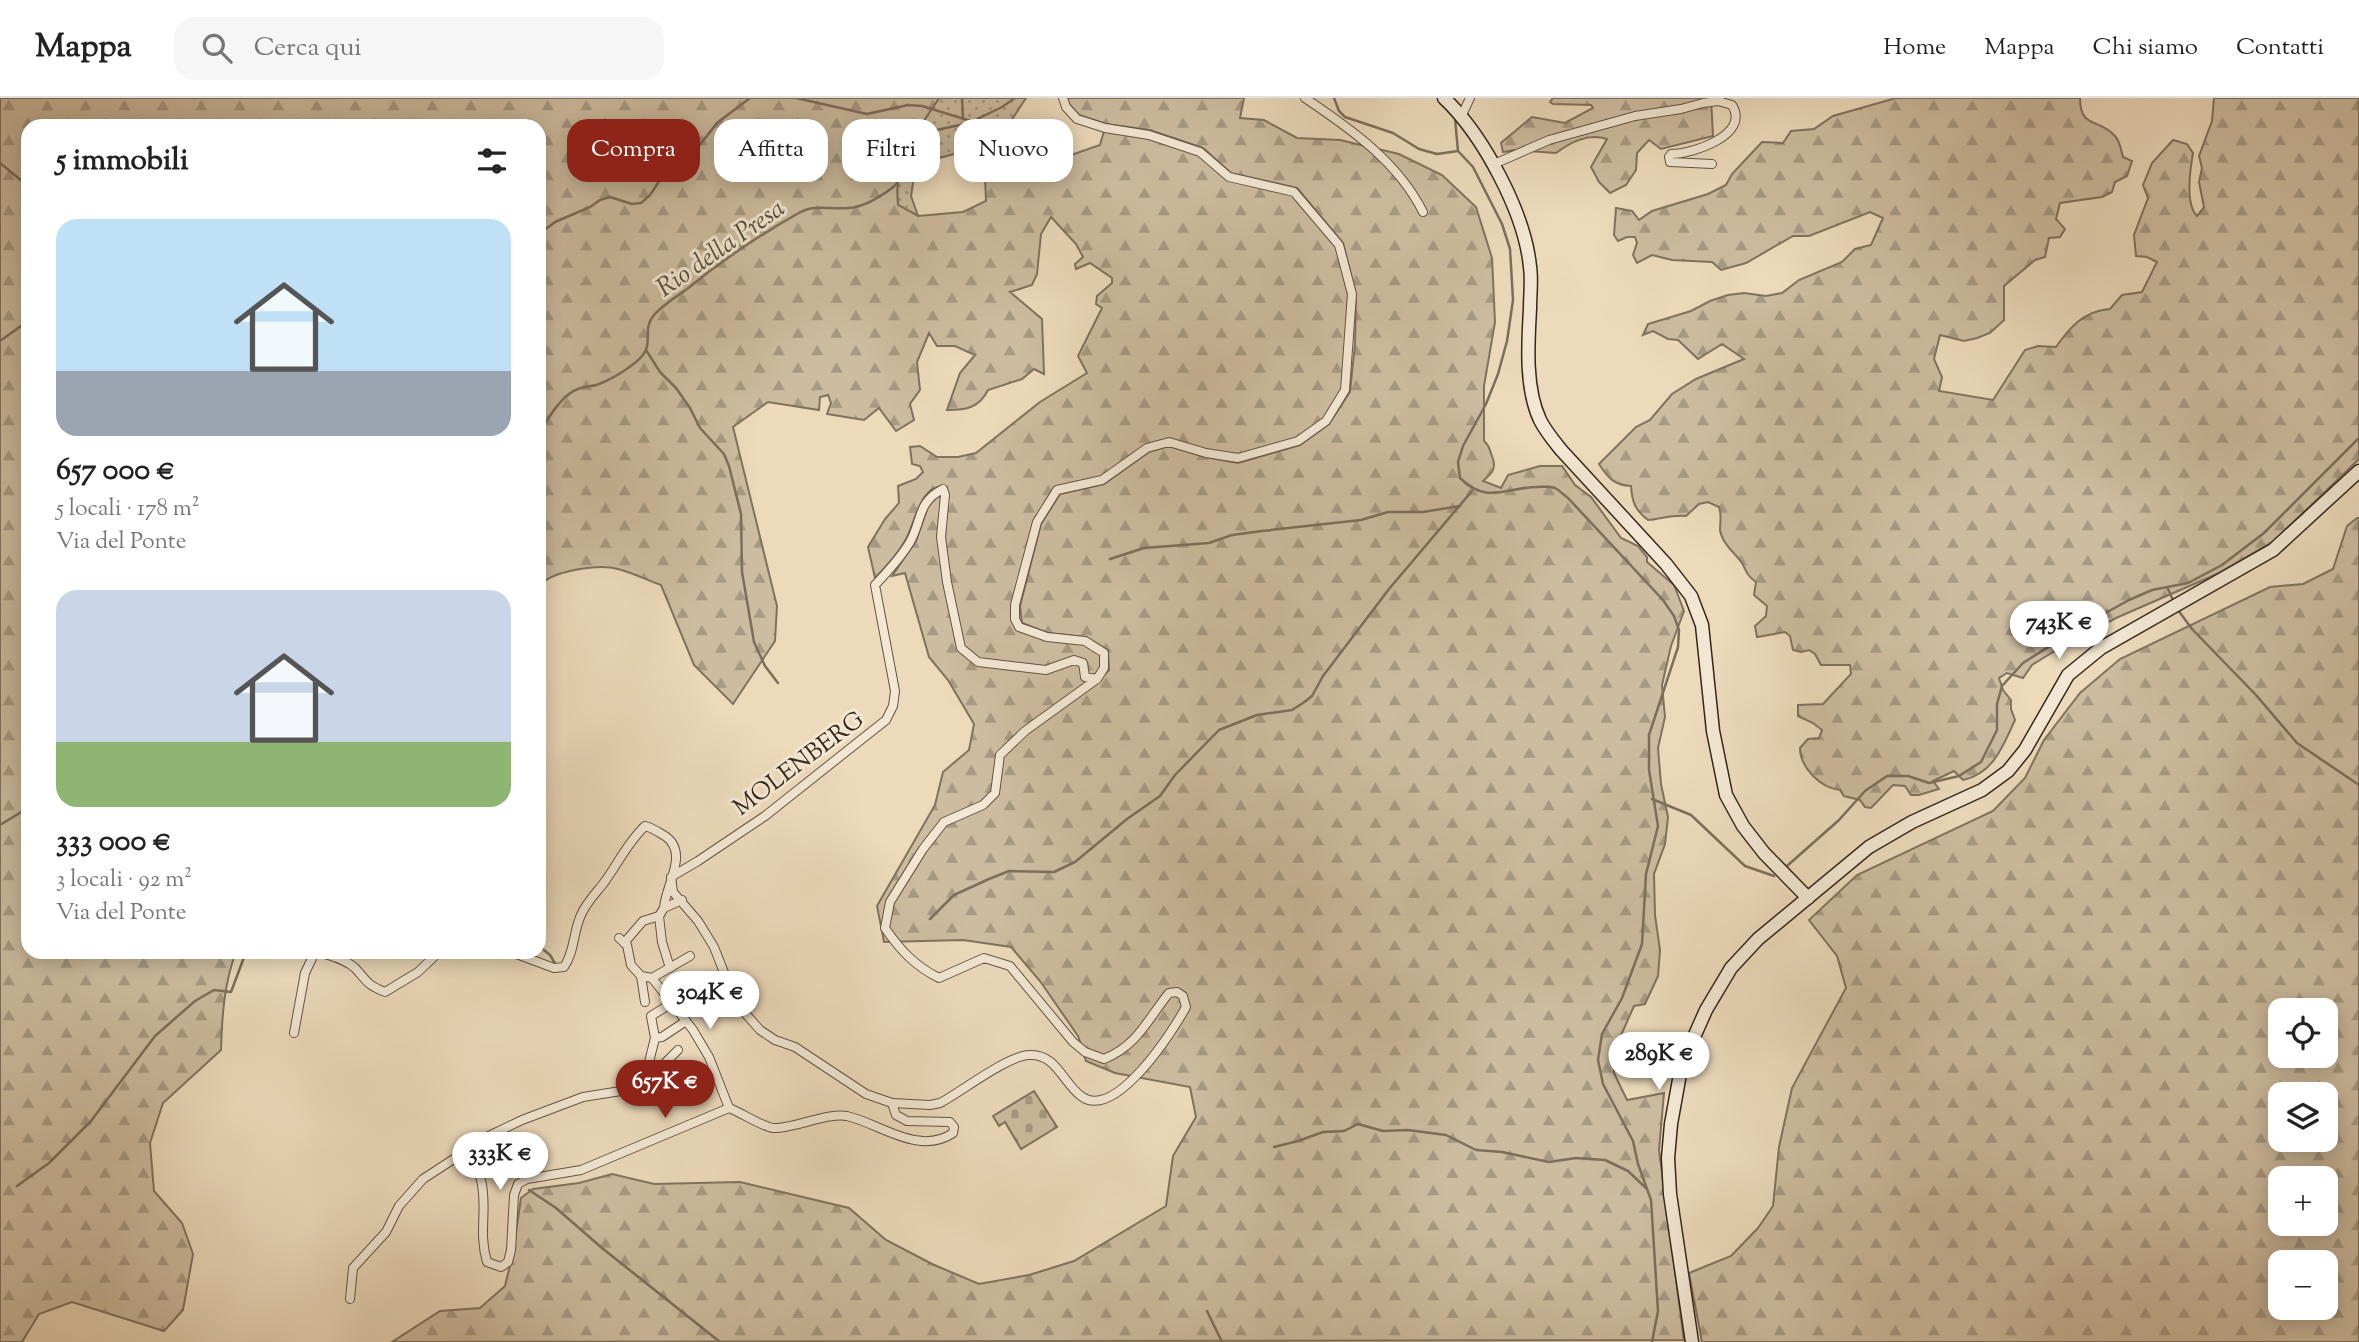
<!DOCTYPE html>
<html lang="it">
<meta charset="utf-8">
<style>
:root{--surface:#fff;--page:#f6f6f6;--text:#222;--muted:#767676;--line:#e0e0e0;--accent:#8f2418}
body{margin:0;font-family:"Sorts Mill Goudy",serif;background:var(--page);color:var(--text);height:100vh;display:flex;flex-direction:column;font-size:26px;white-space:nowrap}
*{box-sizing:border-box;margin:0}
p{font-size:23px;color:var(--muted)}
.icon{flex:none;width:38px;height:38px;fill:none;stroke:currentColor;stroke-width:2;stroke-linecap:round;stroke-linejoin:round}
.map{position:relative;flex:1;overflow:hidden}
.details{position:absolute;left:21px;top:21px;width:525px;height:840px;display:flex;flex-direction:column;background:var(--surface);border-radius:21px;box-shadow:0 4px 18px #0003}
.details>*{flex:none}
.top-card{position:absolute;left:567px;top:21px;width:665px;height:63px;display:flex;gap:14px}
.tools{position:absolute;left:2268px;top:900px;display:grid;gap:14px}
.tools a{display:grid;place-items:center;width:70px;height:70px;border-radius:14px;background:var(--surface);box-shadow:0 4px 18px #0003;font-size:35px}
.price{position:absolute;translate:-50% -60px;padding:0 16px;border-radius:24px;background:#fff;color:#222;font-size:23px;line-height:46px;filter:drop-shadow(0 2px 4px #0008)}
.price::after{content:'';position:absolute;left:50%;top:42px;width:21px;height:16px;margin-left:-10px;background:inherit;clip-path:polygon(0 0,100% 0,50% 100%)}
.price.selected{background:var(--accent);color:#fff}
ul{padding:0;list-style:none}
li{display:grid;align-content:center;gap:14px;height:371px;padding:0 35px}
li span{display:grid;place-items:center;height:217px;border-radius:21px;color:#555}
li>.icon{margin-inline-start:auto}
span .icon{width:126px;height:126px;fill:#fffc;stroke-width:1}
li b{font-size:30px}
h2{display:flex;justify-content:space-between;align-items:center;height:84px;padding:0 35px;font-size:30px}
.chip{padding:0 24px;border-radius:21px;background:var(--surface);box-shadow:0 4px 18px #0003;font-size:24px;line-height:63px}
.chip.selected{background:var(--accent);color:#fff}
header{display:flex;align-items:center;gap:42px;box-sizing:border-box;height:98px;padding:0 35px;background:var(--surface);border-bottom:2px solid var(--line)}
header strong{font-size:33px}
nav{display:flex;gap:38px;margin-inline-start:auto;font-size:24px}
.search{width:490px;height:63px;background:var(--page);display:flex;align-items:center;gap:18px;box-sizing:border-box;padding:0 24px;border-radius:21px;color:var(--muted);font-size:26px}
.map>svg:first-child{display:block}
.grass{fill:url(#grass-dots);stroke:#80725e;stroke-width:2}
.forest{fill:url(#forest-firs);stroke:#80725e;stroke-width:2;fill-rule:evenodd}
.cemetery{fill:url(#cemetery-stones);stroke:#80725e;stroke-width:2}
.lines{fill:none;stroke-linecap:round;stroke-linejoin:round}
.stream{stroke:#7d6e5b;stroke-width:2.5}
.street-casing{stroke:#625444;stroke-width:10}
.secondary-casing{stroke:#34281c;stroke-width:15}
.street{stroke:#f3e7d3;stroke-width:8}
.secondary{stroke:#f3e7d3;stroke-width:12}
.labels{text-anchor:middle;stroke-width:6;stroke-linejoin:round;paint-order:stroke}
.street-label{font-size:24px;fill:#34281c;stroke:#f3e7d3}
.water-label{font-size:26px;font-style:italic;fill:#584b3c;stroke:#f3e7d3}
</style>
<header>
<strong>Mappa</strong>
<div class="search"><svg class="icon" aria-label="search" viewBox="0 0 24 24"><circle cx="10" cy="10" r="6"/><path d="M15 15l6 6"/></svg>Cerca qui</div>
<nav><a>Home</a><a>Mappa</a><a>Chi siamo</a><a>Contatti</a></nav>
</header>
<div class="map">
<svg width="2359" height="1244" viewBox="0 0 2359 1244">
<defs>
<pattern id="grass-dots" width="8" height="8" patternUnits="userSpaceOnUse" patternTransform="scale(1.75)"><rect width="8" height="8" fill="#cdbca0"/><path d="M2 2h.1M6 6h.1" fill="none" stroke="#a79982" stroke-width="1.8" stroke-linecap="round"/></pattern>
<pattern id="forest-firs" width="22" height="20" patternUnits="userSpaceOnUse" patternTransform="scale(1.75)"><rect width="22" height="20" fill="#cdbca0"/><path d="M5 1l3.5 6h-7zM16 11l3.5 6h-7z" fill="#a79982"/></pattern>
<pattern id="cemetery-stones" width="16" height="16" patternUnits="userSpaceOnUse" patternTransform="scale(1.75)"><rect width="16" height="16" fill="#cdbca0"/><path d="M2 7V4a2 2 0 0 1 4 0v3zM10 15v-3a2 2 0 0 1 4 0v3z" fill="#a79982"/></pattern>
</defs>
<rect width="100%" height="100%" fill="#ecdabb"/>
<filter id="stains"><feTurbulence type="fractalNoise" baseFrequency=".00286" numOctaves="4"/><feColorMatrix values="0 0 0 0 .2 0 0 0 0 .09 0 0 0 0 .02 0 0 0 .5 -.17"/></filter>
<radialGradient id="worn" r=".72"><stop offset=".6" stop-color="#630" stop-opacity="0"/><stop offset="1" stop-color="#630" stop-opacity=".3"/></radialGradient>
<!-- grass -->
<path class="grass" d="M939,0H1026L1009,26L988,33L954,56L932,62L910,59L907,71L913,85L911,98L918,118L898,107C893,56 913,41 939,0Z"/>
<!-- forest -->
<g class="forest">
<path d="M0,0H939C913,41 893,56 898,107L918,118L963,114L986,103L985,78L1051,64L1100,47L1104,33L1149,40L1199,56L1228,82L1293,97L1336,148L1348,197L1343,292L1324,321L1297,340L1237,357L1207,352L1169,341L1101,379L1055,390L1035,423L1019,479L1017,532L1084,546L1101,556V569L1095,578L1088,577L1085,562L1046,569L979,561L964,548L950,484L945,439L947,389C920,383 915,426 906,441C898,456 887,468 875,480L868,449L885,421L899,405L898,388L916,381L923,374L920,368L912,366L910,349L920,348L937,359H958L976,355L1040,304L1087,275L1078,258L1102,210L1096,206L1097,198L1112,185V180L1090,165L1076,171L1075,166L1083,159L1076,146L1051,119L1041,136L1037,176L1032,187L1010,194L1042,221L1044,276L1034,271L1022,281L988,292C979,310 966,312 947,312L960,275L975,257L955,248H937L929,235L917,264L920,292L910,306L914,322L896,333L879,310L864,322L827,316L831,305L828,297L820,299L819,312L768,304L733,329L777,508L775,543L733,606L694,567L661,487C647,482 633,475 618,471C600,466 550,472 539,489V28H28V854H236C224,885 222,919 221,952L163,1005L150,1045L154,1093L182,1125L193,1156L183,1212L164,1233L72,1204L39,1216L22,1244H0Z"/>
<path d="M1067,0H1244L1240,20L1264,22L1297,40L1340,42L1399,56L1442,77L1476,109L1492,160L1495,224L1484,288V343C1490,348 1489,351 1492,358C1497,371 1492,375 1483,383L1501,390L1508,377L1540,368H1562L1575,387L1591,399L1621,440L1638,448L1647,459V464L1674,487L1684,513L1671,548L1662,587L1665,619L1658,650L1661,686L1668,719L1665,746L1654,776L1655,817L1660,852L1658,878L1645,906L1634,908L1614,953V975L1627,1002L1664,995L1659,1052L1684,1242L392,1244L440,1213L480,1210L505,1188L513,1155L521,1100L533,1091L579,1085L612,1076L654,1086L740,1084L849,1110L886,1142L932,1166L979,1186L1029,1177L1074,1163L1166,1108L1173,1058L1196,1019L1190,989L1115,975L1086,963L1078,938L1040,883L1011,849L963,842L884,844L877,808L935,707L943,674L969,652L974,626L948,582L929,559L905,475L892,478L916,443L928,409L937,398L941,399L939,440L959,551L977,566L1046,574L1074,564L1081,567L1083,581L1098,583L1109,572L1108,552L1086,539L1048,535L1022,525L1020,508L1041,426L1060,396L1104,386L1149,354L1169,348L1205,359L1238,365L1300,347L1329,326L1350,294L1355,246L1356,196L1343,145L1297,90L1231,75L1203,50L1150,32L1106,26L1079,17L1069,6Z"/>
<path d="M1553,0H1711L1713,38L1661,51L1649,42L1637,55L1636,72L1626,87L1610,95L1599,84L1591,69L1607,41C1588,35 1571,44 1556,55L1514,52L1503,54L1501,45L1532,19L1565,25L1593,10L1591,7L1553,6L1550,4Z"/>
<path d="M1896,0H2080C2080,31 2099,20 2115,38C2120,43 2121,52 2123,59L2132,63L2127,78L2115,84L2112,94L2102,99L2060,105L2056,121L2065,131L2060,139L2049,140L2045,159L2035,162L2004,188V222L1990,235L1977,240L1964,243L1940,237L1934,261L1942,279L1939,293L1993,302L2025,252L2038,248L2056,249C2070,229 2084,213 2110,211L2122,197L2142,194L2157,164L2147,159L2136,158L2134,137L2148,100L2143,87L2152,65L2173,42L2187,46L2193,55C2190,72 2185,106 2197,118L2204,109L2199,84L2202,70L2199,58L2212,23L2214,0H2359V361L2274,443L2217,476L2116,520L2053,554L2032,567L2023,580L2007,575L1999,580L2003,592L2011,602V611L2015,622C2003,648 1993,676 1963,682L1954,673L1933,683L1939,691L1919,697H1911L1905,688L1893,687L1871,710L1865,709L1860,702L1844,698L1840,692C1820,690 1800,669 1800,650L1808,641L1819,640L1822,632L1813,625L1798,618V607L1823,606L1851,576L1850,567H1821L1815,556L1809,552L1801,554L1793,552L1790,538L1785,534L1757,539L1755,528L1766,518L1767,508L1754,497L1756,484C1744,476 1747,470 1739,461C1732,453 1722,444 1720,432C1720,423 1722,418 1719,409L1708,404L1699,406L1686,418C1674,416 1660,421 1648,422C1635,412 1632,404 1631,388C1614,387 1608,380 1599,366L1636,329L1650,322L1672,296L1696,281L1744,261L1722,246L1698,261L1678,242L1668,241L1653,233L1643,237L1648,226L1691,213L1710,203L1728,197L1744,195L1766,198L1782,195L1799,182L1842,164L1855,151L1871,147L1883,120L1870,114L1809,138H1793L1746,165L1721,172L1712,164L1672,162L1652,157L1637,165L1633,157L1637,145L1635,139H1627L1618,143L1614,137L1616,110L1632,113L1639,122L1652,113L1708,96L1726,87L1732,76L1762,44L1783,45L1791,33L1814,31L1833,18Z"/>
<path d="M2357,420H2359V1244H1702L1689,1175L1731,1158L1758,1130L1773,1108L1779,1049L1792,990L1846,890L1837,858L1809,822L1857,777L1993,713L2025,680L2044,642L2080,595L2120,561L2270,489L2303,486L2333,471L2347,428ZM2280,912H2326V957H2280ZM2280,996H2326V1041H2280ZM2280,1080H2326V1125H2280ZM2280,1164H2326V1209H2280Z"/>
</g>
<!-- cemetery -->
<polygon class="cemetery" points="1034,993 1057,1029 1021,1051 1005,1024 999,1028 993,1018"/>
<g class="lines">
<!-- stream -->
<g class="stream">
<polyline points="796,0 867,16 908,7 922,8 974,24"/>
<polyline points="962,0 963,21"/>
<polyline points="1334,0 1339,13 1345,19 1393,35 1419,51 1437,56 1458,53"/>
<path d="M1455,21L1458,53L1473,69L1502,126L1510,151L1513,202L1507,243L1498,276L1486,306L1463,348L1458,364L1460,380C1487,407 1506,389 1538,389C1544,389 1549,388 1555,390C1559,392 1564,397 1568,400L1663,502L1674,518L1679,532L1678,549L1649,637V672L1658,728L1646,776L1642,846L1622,900L1602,936L1598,962L1603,986L1633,1043L1638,1066L1651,1102L1658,1213L1652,1244"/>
<polyline points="0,65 28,88"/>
<polyline points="539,136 555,124 590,109 600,102 610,99 632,106 641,105 650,97 660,82 699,48 717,25 750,0"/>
<polyline points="0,243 28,223"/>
<polyline points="646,252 660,274 676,290 690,310 700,330 724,356 729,368 741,416 742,474 754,544 765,568 778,585"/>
<path d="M539,334C549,320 561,297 578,291C584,288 592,289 599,286C612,281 634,268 643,257C653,244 642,231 654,217C664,206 676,199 687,191C721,163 758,138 797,116C815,105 829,112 849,110C864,109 880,99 892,90C911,75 894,52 918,36L969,25L1002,9L1015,0"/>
<polyline points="1110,461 1144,450 1209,445 1232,437 1262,433 1361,422 1388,414 1423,414 1460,408"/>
<polyline points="2167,489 2173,502"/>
<polyline points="2178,512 2192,531 2256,597 2297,645 2359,687"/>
<polyline points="1652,701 1691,717 1745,768 1774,778"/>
<polyline points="0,727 28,710"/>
<polyline points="1787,768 1839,722 1865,693 1887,678 1908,678 1929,685 1959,678 1981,664 1997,632 1997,606 2002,588 2023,565 2080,529 2129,502 2152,492 2188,485 2222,467 2264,435 2359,340"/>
<polyline points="930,821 954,797 989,781 1009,773 1054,774 1075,764 1127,721 1160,698 1175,677 1219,632 1257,617 1292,612 1303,605 1312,598 1323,578 1389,491 1472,393"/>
<polyline points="539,848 550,857 556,867"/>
<polyline points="1274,1049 1298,1043 1323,1034 1344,1033 1358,1026 1383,1033 1408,1032 1446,1037 1476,1052 1502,1054 1549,1064 1576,1060 1605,1062 1628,1073 1646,1090"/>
<polyline points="17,1088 49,1065 91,1023 155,938 195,903 214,892 231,894 246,854"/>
<polyline points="529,1092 556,1110 602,1150 720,1244"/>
<polyline points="1207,1213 1222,1244"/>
</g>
<!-- street casing -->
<g class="street-casing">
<g id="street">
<path d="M1063,0L1066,9L1077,21L1105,30L1149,37L1200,54L1229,79L1294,94L1339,147L1352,196L1345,292L1326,323L1298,343L1238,360L1206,355L1169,344L1147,350L1102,382L1057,392L1037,424L1015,507V521L1019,529L1047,539L1085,543L1104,555V570L1097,581L1025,633L1000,657L995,695L983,707L944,724L923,751L890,804L885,830C900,852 915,868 939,880L984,860L1010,868L1073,944L1085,954L1104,961C1138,947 1147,922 1169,895L1177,894L1183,898L1186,909C1173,933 1115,1024 1081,998C1063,985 1056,955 1029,957C1007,958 961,994 940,1005L930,1007L892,1005L866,996L795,949L775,942L760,932L736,905L714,849L698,823L673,794L671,779L698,763L765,718L886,622L893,608L895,593L875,487C888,473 900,461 910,444C922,423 917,404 943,391L945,397L941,439L947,484L961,550L978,564L1046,572L1074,562L1083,565L1085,579L1097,581"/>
<path d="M1305,0C1351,31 1398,64 1423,114"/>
<polyline points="1461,19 1470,0"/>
<path d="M1494,66L1549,42L1635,18L1681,11L1703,5L1718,3L1732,7C1751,37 1692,56 1671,56L1669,59L1670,64L1712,66"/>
<polyline points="659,818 662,844 670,870"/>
<polyline points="619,840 627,847 631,867 641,878 652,880 690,858"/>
<polyline points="624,845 643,823 659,818 664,810 682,802"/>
<path d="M319,854C331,858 345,861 355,870C368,884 366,886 385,894L418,874L439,854"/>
<path d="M511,854L554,870L564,869C575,853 573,834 581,817C586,805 595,796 603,786C618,766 627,745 645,728C653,730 658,734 665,738C690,755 665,788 664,810"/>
<polyline points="641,878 645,904"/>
<polyline points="652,880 693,932 709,959 729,1010"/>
<polyline points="294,935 305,875 315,854"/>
<polyline points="655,940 662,939 686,923"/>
<polyline points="644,984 655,940 651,918 664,910 670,903"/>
<path d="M466,1053C472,1062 478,1071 481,1082C488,1110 478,1134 487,1164L501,1169L508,1164L511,1152L514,1097L518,1086L527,1081L581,1072L729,1010C740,1014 763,1029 773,1030C793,1031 828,1014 847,1018C881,1026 919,1058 953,1035L954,1029L950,1024L907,1023L896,1017L892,1005"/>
<polyline points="350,1201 353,1170 386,1134 399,1108 423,1081 466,1053 474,1045 522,1022 583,999 627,992 654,981 658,972 678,952"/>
</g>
</g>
<!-- secondary casing -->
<g class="secondary-casing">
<g id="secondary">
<path d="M1444,0C1483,37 1525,115 1530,169C1532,182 1530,197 1530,211C1528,246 1525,290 1540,322C1546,334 1554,343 1562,353L1666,466L1691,498L1702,527L1713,633L1726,697L1743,728L1764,755L1808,800"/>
<polyline points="1692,1244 1670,1096 1668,1060 1671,1026 1680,976 1690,948 1706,912 1731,870 1758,841 1869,749 1912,724 1982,692 2008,673 2025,652 2068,577 2101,550 2273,452 2359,373"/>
</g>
</g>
<!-- street -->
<use href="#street" class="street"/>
<!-- secondary -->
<use href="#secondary" class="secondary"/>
</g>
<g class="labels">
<!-- street labels -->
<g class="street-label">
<text transform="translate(798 665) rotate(-37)" y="8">MOLENBERG</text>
</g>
<!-- water labels -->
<g class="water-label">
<text transform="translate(720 149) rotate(-35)" y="9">Rio della Presa</text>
</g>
</g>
<rect width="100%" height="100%" filter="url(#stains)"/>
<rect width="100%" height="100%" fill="url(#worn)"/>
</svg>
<div class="tools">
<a><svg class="icon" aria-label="locate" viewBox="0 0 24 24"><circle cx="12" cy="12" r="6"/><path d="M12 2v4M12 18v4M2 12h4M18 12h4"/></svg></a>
<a><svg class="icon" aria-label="layers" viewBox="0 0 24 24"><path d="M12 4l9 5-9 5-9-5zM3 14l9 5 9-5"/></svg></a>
<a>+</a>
<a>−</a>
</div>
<b class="price" style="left:2059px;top:563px">743K €</b>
<b class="price" style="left:710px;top:933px">304K €</b>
<b class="price" style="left:1659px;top:994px">289K €</b>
<b class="price selected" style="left:665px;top:1022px">657K €</b>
<b class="price" style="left:500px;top:1094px">333K €</b>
<div class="top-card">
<a class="chip selected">Compra</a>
<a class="chip">Affitta</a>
<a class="chip">Filtri</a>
<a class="chip">Nuovo</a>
</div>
<section class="details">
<h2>5 immobili<svg class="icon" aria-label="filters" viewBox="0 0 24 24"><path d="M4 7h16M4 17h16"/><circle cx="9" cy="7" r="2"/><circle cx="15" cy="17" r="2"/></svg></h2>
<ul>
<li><span style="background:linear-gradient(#bfe0f5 70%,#9aa5b1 0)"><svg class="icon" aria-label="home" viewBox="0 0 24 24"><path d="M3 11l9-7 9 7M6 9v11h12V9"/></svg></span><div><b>657 000 €</b><p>5 locali · 178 m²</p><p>Via del Ponte</p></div></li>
<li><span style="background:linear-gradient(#c9d6e8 70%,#8fb573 0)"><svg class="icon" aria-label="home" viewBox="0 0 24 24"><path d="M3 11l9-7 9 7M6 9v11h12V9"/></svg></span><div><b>333 000 €</b><p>3 locali · 92 m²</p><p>Via del Ponte</p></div></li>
</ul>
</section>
</div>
